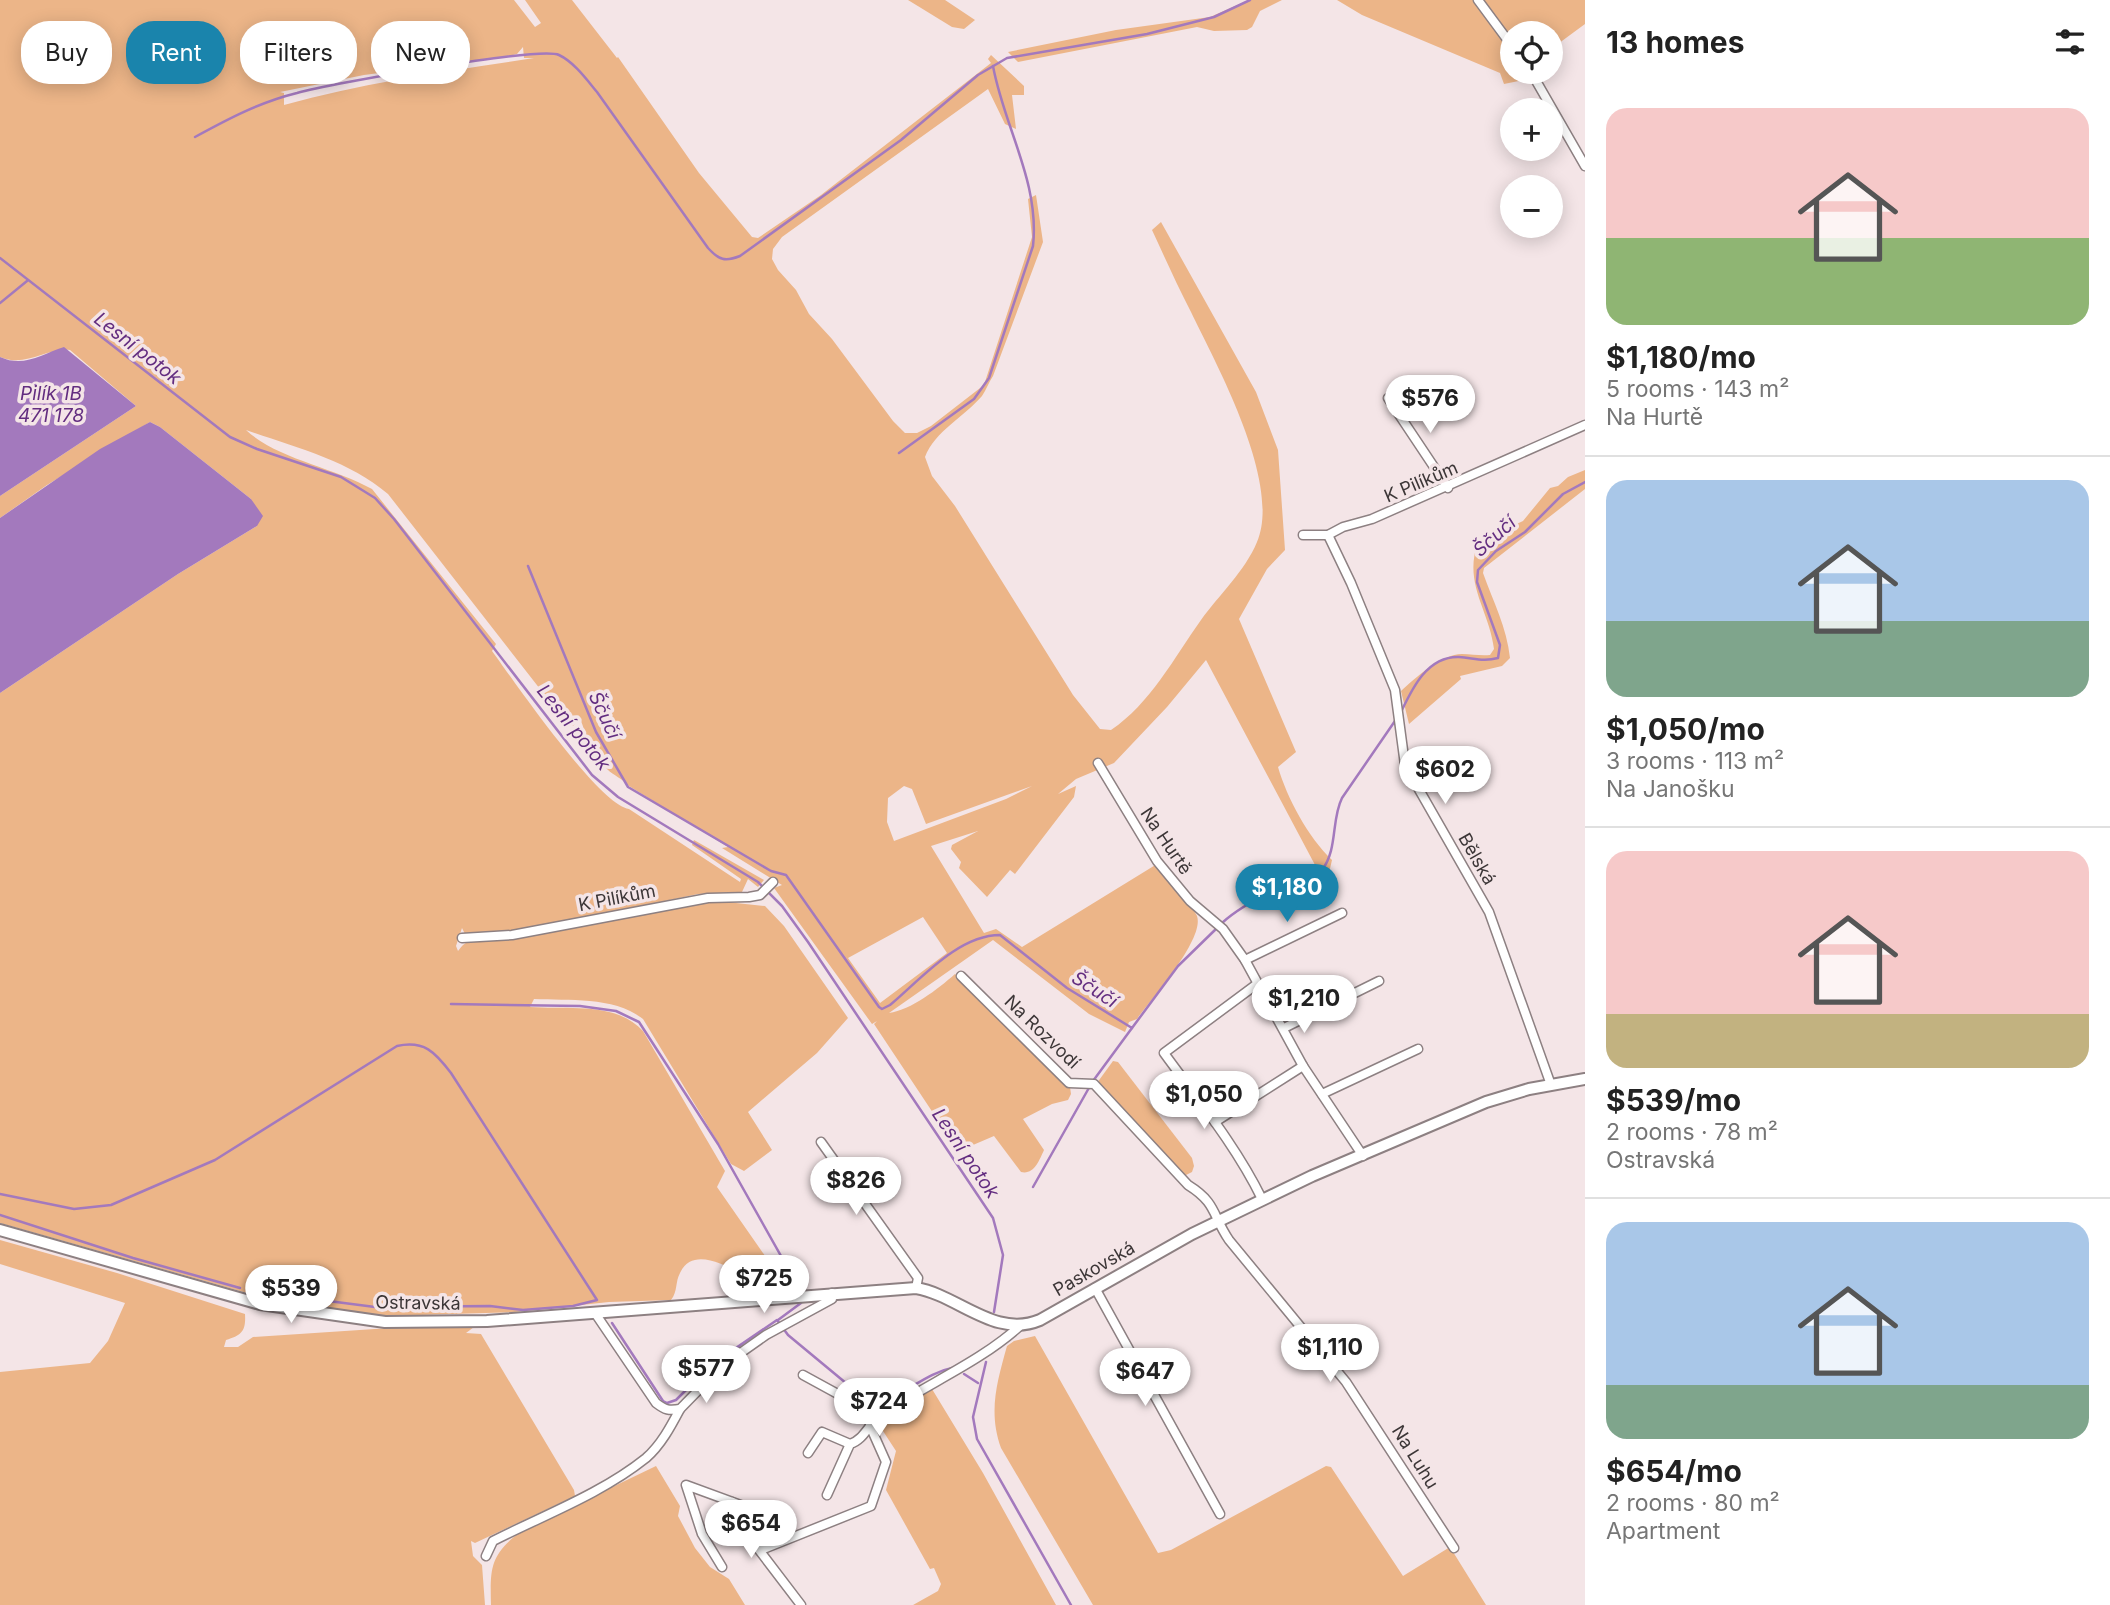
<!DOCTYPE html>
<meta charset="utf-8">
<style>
:root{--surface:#fff;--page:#f6f6f6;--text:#222;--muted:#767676;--line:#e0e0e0;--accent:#1a84ac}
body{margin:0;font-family:Inter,sans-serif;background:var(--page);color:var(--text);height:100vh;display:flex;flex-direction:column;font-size:26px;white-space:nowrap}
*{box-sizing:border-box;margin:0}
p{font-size:23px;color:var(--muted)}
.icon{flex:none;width:38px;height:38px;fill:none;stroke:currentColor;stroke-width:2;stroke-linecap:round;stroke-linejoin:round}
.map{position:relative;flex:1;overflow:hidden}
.sheet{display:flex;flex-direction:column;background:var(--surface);width:525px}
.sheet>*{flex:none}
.top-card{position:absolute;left:21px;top:21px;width:665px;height:63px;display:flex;gap:14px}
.buttons{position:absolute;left:1500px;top:21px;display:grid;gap:14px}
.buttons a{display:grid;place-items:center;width:63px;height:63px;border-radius:50%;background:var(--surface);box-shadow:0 4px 18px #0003;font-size:35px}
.price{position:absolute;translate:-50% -60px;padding:0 16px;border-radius:24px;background:#fff;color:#222;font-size:23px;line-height:46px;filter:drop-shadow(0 2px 4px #0008)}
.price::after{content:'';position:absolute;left:50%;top:42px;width:21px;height:16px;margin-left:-10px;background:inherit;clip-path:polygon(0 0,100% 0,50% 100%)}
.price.current{background:var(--accent);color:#fff}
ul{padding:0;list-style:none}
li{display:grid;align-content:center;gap:14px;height:371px;padding:0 21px}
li+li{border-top:2px solid var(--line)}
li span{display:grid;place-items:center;height:217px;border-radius:21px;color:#555}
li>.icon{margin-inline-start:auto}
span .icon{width:126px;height:126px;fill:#fffc;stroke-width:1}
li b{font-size:30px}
h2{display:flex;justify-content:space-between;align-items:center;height:84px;padding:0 21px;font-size:30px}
.tag{padding:0 24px;border-radius:28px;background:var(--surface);box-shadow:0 4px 18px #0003;font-size:24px;line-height:63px}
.tag.current{background:var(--accent);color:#fff}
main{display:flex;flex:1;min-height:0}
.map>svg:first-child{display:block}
.green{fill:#ecb588;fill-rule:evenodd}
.water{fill:#a379bd}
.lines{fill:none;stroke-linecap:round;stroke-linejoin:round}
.stream{stroke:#a379bd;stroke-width:2.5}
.street-casing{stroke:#8d8082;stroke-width:11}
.secondary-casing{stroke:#8d8082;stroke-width:14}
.street{stroke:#fff;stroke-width:8}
.secondary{stroke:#fff;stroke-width:10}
.labels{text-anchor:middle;stroke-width:7;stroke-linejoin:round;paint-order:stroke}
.street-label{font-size:18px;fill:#3c3637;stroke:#f4e5e7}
.water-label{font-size:19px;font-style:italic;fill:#632d80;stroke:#f4e5e7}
</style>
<main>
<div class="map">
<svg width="1585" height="1605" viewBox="0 0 1585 1605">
<rect width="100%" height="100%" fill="#f4e5e7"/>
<!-- green -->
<g class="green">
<path d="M0,0H514L535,27L541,23L525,0H572L617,58L618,57L699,173L752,237L758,238L821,195L991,63L988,59L991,55L1024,86V95H1012L1016,129L1005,124L988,89L782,237L773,249L772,259L778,270L796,290L809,314L832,339L893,421L905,433H917L931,426L984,385L1032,237L1028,199L1036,195L1043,242L993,376C989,382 986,390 982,396C964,417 935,431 925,457L932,476L955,506L1073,695L1100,729L1111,730C1150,704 1174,658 1201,620C1219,595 1245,571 1257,542C1282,483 1217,366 1191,312C1177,285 1165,258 1152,230L1161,222L1256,392L1278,450L1285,550L1267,569L1239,619L1296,752L1278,767C1287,798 1308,837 1332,860L1328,877L1323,880L1206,660L1167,707L1114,763L1076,779L1058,794L1076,786L1074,797L1015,874L1010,870L987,897L959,868L961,862L951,849L952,845L978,831L931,846L984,933L996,929L1022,947L1157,864C1163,873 1196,911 1197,916C1205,939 1151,999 1137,1019L1129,1022L1125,1032L1089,1014L993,940L889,1013C911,1010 938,989 955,974L1070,1087L1071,1094L1068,1100L1052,1104L1023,1119L1044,1150C1039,1161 1034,1175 1021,1172L994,1136L966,1148L953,1143L874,1024L877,1021L872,1024L774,888L782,885L722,848L728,847L629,786C622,778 614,776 607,769C591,754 587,737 580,718L573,726L565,721L388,494C348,460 294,447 246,430C277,459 333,467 372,489L496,644L492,651C514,681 599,805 629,809L740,882L741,879L692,845L694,840L764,880L758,887L748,879L742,892L698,894L513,933L465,934L462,928L456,946L458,951C465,941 470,940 481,940L483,942L708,900L765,906L784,926L848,1018L817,1053L748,1112L772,1150L744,1171L731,1164L643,1019C614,996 569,1001 534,999L530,1007C568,1010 615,1001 643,1031L725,1171L717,1187L779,1276L782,1285L779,1288L753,1290L746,1276C728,1267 693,1245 680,1273C675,1282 678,1291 671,1300L609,1302L515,1312L387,1316L272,1300L0,1223V693L178,574L257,526L251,499L160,427L150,422L47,485L0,518V496L136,406L70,350C45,348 26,368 0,357ZM523,47L524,58H534C450,71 365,82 284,105V93L280,92L364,75L509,56L517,54ZM904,786L912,789L926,824L1032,786L1006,799L894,841L887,822L888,798ZM923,917L947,953L880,1003L848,958Z"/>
<polygon points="908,0 945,0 975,20 964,29 952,27"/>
<polygon points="1249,0 1282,0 1260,11 1252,27 1247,30 1214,31 1197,27 1018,62 1008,52 1116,30 1210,17"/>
<polygon points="1337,0 1474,0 1512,50 1512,72 1524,72 1529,79 1504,84 1500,73 1362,15"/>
<polygon points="1482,0 1585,0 1585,24 1551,49 1550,33 1512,33 1512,38"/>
<path d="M1585,470V489L1484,568L1483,573C1493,601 1507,628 1510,658L1502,666L1460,676L1461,679L1409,724L1401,691C1415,678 1442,654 1462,654C1472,654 1480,656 1490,655L1494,649C1489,609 1463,584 1478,542L1523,521L1550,488L1558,486L1568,477Z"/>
<polygon points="1113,1061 1118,1062 1192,1158 1194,1166 1192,1172 1182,1177 1097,1083"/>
<path d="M0,1240L117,1273L245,1314C246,1331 242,1335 226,1340L224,1347H238L253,1337L390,1328L474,1327L466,1333L481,1334L574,1490L575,1496L475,1543L471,1541L473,1556L482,1565L485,1605H0V1372L90,1363L108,1341L125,1303L0,1264Z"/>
<path d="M1035,1336L1158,1553L1171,1550L1326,1466L1331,1467L1403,1576L1450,1547L1486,1605H1093L1001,1448C988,1412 997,1382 1007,1346L1014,1341Z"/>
<polygon points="932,1389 983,1473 1056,1605 913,1605 938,1591 941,1584 934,1568 930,1569 886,1490 896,1451 881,1428 881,1418"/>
<path d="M656,1466L680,1506L678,1516L695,1548L710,1567L729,1579L745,1605H491C490,1567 490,1554 523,1530Z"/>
</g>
<!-- water -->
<g class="water">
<path d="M64,347L136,406L0,496V357C24,368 42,354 64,347Z"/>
<polygon points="150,422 160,427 251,499 263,516 257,526 178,574 0,693 0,518 100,449"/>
</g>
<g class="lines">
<!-- stream -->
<g class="stream">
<path d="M195,137C228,119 260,102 297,93C328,84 540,46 559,55C574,62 587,80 597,92L708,248C719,260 725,262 740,256L901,140L978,75L1007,58L1147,34L1214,17L1250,0"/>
<polyline points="0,258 230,437 257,449 341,477 375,498 394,519 592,775 618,797 758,882 782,906 808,942 993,1218 1003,1255 994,1312"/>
<polyline points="0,303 27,281"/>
<path d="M899,453L974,399L989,378L1033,246C1040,182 1004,127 993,66"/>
<path d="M528,566L596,732L628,787L771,871L786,875L879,1007L882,1009L890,1005C920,980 958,935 1000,935L1067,988L1132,1028L1178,966L1217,928"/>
<path d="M1401,712C1412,689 1427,656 1459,657C1474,658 1483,662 1498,658L1500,645L1477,582L1478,570L1496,551L1525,532L1563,494L1585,482"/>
<path d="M1222,923C1236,910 1260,897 1277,889C1291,883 1312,883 1322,870C1338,849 1331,820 1342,798L1397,718"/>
<polyline points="451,1004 580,1006 616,1011 639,1022 718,1144 799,1288"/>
<polyline points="1093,1081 1132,1028"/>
<polyline points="1033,1187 1090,1086"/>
<path d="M0,1194L74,1209L111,1205L215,1160L397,1046C424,1040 435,1052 451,1073L597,1300L573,1306L523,1310L490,1306L375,1307L274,1294"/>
<polyline points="0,1215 133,1258 240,1288"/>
<polyline points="778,1320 801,1303"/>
<path d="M612,1323L663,1401L667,1403L676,1400L711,1365L777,1320L788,1335L870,1403C903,1399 922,1374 952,1368"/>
<polyline points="986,1362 973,1417 977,1439 1071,1605"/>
<polyline points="964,1374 978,1383"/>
</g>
<!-- street casing -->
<g class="street-casing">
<g id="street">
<polyline points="1478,0 1512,46"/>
<polyline points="1531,72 1585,166"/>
<polyline points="1388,398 1448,488"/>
<polyline points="1303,535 1328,535 1343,527 1372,519 1585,425"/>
<polyline points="1328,535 1351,583 1395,690 1405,765 1489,912 1551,1085"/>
<polyline points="1098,763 1157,861 1190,901 1223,929 1245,960 1303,1066 1363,1156"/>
<polyline points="462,938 512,935 708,898 749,897 760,895 773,882"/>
<polyline points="1245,960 1342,913"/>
<path d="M961,976L1069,1083L1094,1084L1188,1185C1217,1203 1212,1215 1229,1240L1346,1382L1454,1548"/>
<path d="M1257,984L1164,1053C1199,1101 1236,1146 1262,1199"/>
<polyline points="1284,1028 1379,981"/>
<polyline points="1322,1094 1418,1049"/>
<polyline points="1215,1122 1303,1066"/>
<polyline points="821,1142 918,1278 916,1288"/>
<polyline points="1095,1288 1220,1514"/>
<path d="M595,1313L656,1403C665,1410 669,1411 680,1409L722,1366L766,1335L832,1299V1293"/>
<polyline points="803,1375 878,1416"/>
<polyline points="858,1405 871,1388"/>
<polyline points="808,1453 822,1432 850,1444"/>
<path d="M827,1495L850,1444C864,1440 869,1423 881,1415C928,1383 979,1363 1021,1325"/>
<polyline points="732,1502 743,1529 801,1605"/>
<polyline points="761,1550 871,1506 886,1462 870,1426"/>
<path d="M486,1556L493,1541C544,1515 601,1494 646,1458C661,1445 671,1426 680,1409"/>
<polyline points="722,1567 702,1534 686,1485 787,1522"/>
</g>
</g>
<!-- secondary casing -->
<g class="secondary-casing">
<path id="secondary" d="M0,1230L260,1304L385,1322L487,1321L916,1288C958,1295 995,1339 1040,1320L1192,1234L1312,1176L1486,1102L1529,1089L1585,1079"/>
</g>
<!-- street -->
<use href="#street" class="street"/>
<!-- secondary -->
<use href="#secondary" class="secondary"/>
</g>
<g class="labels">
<!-- street labels -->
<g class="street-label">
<text transform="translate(1421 482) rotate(-23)" y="6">K Pilíkům</text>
<text transform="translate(1166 841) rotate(56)" y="6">Na Hurtě</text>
<text transform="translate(1477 859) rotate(60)" y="6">Bělská</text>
<text transform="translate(617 898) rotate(-11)" y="6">K Pilíkům</text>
<text transform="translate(1042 1032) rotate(44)" y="6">Na Rozvodí</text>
<text transform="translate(1094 1269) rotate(-30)" y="6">Paskovská</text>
<text transform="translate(418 1303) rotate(1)" y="6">Ostravská</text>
<text transform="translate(1415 1457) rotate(58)" y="6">Na Luhu</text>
</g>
<!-- water labels -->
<g class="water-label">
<text transform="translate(138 348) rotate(38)" y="7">Lesní potok</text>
<text x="51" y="400">Pilík 1B<tspan x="51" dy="22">471 178</tspan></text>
<text transform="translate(1494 536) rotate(-42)" y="7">Ščučí</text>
<text transform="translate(605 715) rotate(65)" y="7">Ščučí</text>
<text transform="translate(574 727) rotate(51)" y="7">Lesní potok</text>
<text transform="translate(1095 989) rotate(33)" y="7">Ščučí</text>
<text transform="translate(966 1153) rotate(56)" y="7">Lesní potok</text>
</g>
</g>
</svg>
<div class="buttons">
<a><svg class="icon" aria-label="locate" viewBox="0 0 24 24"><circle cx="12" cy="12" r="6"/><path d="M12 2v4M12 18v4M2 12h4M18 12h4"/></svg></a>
<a>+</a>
<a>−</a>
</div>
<b class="price" style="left:1430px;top:435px">$576</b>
<b class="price" style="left:1445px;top:806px">$602</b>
<b class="price current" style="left:1287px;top:924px">$1,180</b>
<b class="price" style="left:1304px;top:1035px">$1,210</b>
<b class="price" style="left:1204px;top:1131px">$1,050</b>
<b class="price" style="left:856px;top:1217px">$826</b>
<b class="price" style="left:764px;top:1315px">$725</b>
<b class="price" style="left:291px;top:1325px">$539</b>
<b class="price" style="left:1330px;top:1384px">$1,110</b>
<b class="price" style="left:706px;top:1405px">$577</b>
<b class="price" style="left:1145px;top:1408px">$647</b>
<b class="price" style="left:879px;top:1438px">$724</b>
<b class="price" style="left:751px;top:1560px">$654</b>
<div class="top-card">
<a class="tag">Buy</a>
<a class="tag current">Rent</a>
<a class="tag">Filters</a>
<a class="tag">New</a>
</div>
</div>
<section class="sheet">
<h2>13 homes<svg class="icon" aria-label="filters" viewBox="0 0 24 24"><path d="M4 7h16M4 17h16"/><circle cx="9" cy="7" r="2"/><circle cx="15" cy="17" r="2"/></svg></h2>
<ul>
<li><span style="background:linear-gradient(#f6c9c9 60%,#8fb573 0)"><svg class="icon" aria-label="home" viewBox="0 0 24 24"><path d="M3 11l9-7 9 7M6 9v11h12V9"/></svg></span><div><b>$1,180/mo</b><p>5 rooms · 143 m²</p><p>Na Hurtě</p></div></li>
<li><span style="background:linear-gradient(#a9c7e8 65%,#7fa58c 0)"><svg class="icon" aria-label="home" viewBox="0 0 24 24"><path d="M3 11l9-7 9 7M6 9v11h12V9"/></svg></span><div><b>$1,050/mo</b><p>3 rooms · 113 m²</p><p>Na Janošku</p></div></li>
<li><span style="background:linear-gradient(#f6c9c9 75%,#c2b280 0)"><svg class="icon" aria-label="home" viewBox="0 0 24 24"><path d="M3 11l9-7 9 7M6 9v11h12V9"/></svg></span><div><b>$539/mo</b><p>2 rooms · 78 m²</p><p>Ostravská</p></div></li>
<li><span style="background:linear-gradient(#a9c7e8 75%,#7fa58c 0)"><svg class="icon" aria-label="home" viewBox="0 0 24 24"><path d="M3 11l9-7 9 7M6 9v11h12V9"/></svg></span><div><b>$654/mo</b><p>2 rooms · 80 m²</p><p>Apartment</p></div></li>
</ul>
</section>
</main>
